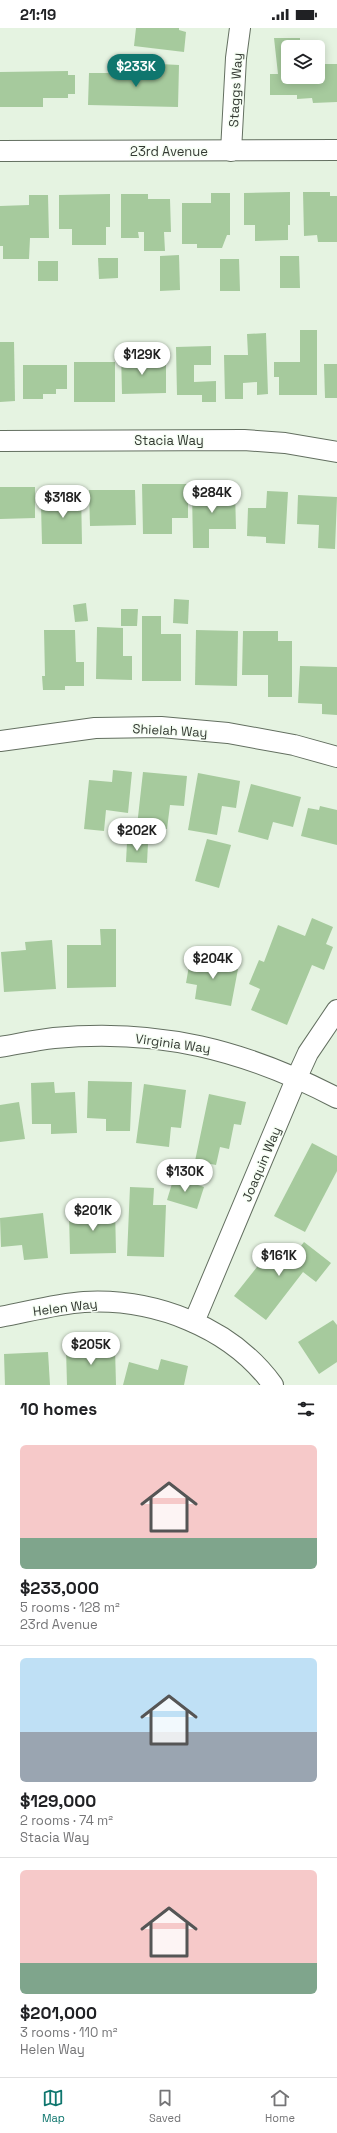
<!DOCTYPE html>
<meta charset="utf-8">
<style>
:root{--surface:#fff;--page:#f6f6f6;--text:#202124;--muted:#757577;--line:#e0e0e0;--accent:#0f766e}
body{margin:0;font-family:"Space Grotesk",sans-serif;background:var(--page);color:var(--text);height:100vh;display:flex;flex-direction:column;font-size:15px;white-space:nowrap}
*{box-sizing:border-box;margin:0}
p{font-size:13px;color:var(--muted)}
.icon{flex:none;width:22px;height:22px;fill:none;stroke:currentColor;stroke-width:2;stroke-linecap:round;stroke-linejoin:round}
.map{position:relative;height:1357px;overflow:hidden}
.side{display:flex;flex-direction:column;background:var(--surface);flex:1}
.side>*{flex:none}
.controls{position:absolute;left:281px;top:12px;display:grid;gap:8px}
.controls a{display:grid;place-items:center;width:44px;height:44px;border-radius:6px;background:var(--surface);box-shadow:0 2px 10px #0003;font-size:20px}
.price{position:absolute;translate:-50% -34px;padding:0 9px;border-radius:14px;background:#fff;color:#222;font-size:13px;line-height:26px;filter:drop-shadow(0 1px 2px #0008)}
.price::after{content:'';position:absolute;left:50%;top:24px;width:12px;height:9px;margin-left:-6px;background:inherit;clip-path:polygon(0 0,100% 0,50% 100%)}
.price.on{background:var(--accent);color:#fff}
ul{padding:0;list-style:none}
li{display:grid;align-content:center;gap:8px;height:212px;padding:0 20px}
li+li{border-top:1px solid var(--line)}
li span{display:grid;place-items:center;height:124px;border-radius:6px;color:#555}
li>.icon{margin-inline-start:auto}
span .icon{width:72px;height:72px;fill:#fffc;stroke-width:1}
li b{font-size:17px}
h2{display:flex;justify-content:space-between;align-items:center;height:48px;padding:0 20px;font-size:17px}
.status{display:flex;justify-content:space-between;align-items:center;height:28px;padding:0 20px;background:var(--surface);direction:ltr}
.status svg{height:11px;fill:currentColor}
.tabs{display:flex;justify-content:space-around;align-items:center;height:56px;border-top:1px solid var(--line);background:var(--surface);font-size:11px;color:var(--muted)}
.tabs a{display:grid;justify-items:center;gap:2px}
.tabs .on{color:var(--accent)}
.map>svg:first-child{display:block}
.building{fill:#a6ca9d}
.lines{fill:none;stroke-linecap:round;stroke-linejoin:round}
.street-casing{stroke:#636f60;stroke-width:22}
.street{stroke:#fff;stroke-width:20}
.labels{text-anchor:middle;stroke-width:3;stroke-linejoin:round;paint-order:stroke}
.street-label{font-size:13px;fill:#343a33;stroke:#f6fef4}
</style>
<div class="status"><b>21:19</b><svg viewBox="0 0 49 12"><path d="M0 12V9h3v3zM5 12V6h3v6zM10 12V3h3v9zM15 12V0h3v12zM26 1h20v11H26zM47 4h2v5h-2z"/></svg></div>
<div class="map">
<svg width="337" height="1357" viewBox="0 0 337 1357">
<rect width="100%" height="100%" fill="#e5f3e1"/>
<!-- building -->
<g class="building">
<polygon points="136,0 179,0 179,2 186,4 184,24 134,18"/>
<polygon points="274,10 300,10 300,19 288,19 288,49 318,49 318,36 337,36 337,74 313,75 312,70 297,71 297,67 270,67 270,46 278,46"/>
<polygon points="160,36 179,37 178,79 88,77 89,45 160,45"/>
<polygon points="68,43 68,47 75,47 75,66 68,66 68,70 43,70 43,79 0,79 0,44"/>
<polygon points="290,164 290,197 288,197 288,212 255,213 255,197 244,197 244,165"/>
<polygon points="303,164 330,164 330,168 337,168 337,214 318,214 317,207 304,208"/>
<polygon points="211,165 230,165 230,207 227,207 222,220 197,220 197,216 182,216 182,175 211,175"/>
<polygon points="110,166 110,199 106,199 106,217 72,217 72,201 59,201 59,167"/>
<polygon points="121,166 148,166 148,171 170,171 171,204 164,204 165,223 144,223 144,204 138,204 139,210 121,210"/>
<polygon points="29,167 48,167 49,210 30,210 29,231 3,231 3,218 0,218 0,178 29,177"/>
<polygon points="179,227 180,262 160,263 160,228"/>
<polygon points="280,228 299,228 300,260 280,260"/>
<polygon points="98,230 118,230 118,250 99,251"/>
<polygon points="220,231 239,231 240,263 220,263"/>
<rect x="38" y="233" width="20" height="20"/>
<polygon points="300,302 317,302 317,367 279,367 279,349 274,349 274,334 300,334"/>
<polygon points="266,305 268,366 257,367 257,354 243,355 243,371 225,371 224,327 248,327 247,306"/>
<polygon points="0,314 14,314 15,373 0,374"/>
<polygon points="211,318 211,337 194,337 194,354 216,353 216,374 202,374 202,367 177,367 176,319"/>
<polygon points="121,324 136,324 137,337 166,337 166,365 122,366"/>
<rect x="74" y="334" width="41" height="40"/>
<polygon points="324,336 337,336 337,370 325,370"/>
<polygon points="23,337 67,337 67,361 56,361 56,366 43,366 43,371 23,371"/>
<polygon points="142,456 188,456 188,490 172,490 172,506 143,506"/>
<polygon points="0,459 35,459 35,490 0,491"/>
<polygon points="52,462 81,462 82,516 42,516 41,477 52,477"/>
<polygon points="89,462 135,462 136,497 90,498"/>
<polygon points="192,462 235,462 236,501 209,501 209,520 193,520"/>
<polygon points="267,463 288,464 285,516 266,515 266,509 247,508 248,480 266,480"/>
<polygon points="298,467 337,469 335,521 318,520 319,497 297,496"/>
<polygon points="174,571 189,572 188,596 173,595"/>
<polygon points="86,575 88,593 75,594 73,577"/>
<polygon points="121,581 138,581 137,598 121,598"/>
<polygon points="142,588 161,588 161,606 181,606 181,653 142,653"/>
<polygon points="97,599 123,600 123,628 132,628 132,652 96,651"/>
<polygon points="44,602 75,602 76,634 84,634 84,658 65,658 65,662 43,662 42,648 45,648"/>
<polygon points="196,602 238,603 237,658 195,657"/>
<polygon points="243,603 278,603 278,613 292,613 292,669 268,669 268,647 242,647"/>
<polygon points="300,638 337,639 337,687 322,686 322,676 298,675"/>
<polygon points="113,742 132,744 128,785 106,782 104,803 84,801 89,752 112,754"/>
<polygon points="143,744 187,748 184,778 170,777 167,801 137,798"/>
<polygon points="198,745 240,753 236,780 222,778 217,807 188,802"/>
<polygon points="251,756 301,769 293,799 273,794 268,812 238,804"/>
<polygon points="320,778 337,782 337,817 301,808 308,780 319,782"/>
<polygon points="207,811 231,817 219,860 195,853"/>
<polygon points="127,814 148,815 147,835 126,834"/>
<polygon points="312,890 333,899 326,916 333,919 324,942 312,937 287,997 251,982 260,961 249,956 259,932 264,934 278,897 305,908"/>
<polygon points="100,901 116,901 116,959 67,960 67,917 101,917"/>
<polygon points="52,912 56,961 4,964 1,924 26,922 25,914"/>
<polygon points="210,922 221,924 218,938 238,941 231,978 195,971 197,957 186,955 190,932 208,935"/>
<polygon points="88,1053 132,1054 130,1103 106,1103 106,1091 87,1090"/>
<polygon points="54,1054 55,1065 75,1064 77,1105 51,1106 51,1096 32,1096 31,1055"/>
<polygon points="144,1056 186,1062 181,1100 171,1099 169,1119 136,1115"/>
<polygon points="209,1066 246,1074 241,1097 234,1096 229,1121 220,1119 216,1137 195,1133"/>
<polygon points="19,1074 25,1111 0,1114 0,1077"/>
<polygon points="312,1115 337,1128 337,1143 305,1204 274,1188"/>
<polygon points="174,1149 204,1159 197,1181 167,1172"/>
<polygon points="130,1159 154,1160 153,1177 166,1177 164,1229 127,1228"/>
<polygon points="115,1178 116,1225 70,1226 69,1186 93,1186 93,1179"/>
<polygon points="43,1185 48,1230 24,1232 22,1217 1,1219 0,1190"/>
<polygon points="304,1214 331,1235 316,1254 303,1244 266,1292 234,1268 276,1215 293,1228"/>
<polygon points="333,1292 337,1297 337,1334 319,1346 298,1314"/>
<polygon points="66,1320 115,1320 116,1357 67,1357"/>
<polygon points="48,1324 50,1357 5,1357 4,1326"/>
<polygon points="161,1331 188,1338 184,1357 123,1357 129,1334 158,1342"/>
</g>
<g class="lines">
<!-- street casing -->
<g class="street-casing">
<g id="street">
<polyline points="0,123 337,122"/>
<polyline points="231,123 236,30 240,0"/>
<polyline points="0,413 244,412 285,415 337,424"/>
<polyline points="0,713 95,700 161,699 228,705 294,717 337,729"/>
<path d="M0,1019C18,1016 36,1012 54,1010C158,1000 245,1022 337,1070"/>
<path d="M0,1289C27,1284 56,1276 84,1274C154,1270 231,1299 273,1357"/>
<polyline points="194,1294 297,1049 308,1025 337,982"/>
</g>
</g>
<!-- street -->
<use href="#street" class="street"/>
</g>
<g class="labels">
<!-- street labels -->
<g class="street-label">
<text transform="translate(235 62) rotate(-87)" y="5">Staggs Way</text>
<text x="169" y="128">23rd Avenue</text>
<text x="169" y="417">Stacia Way</text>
<text transform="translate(170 702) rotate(3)" y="5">Shielah Way</text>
<text transform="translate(173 1015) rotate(8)" y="5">Virginia Way</text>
<text transform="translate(261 1136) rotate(-67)" y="5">Joaquin Way</text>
<text transform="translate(65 1279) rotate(-7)" y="5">Helen Way</text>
</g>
</g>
</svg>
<div class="controls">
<a><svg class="icon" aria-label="layers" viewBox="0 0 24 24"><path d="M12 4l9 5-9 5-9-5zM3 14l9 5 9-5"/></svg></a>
</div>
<b class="price on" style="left:136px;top:60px">$233K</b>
<b class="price" style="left:142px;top:348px">$129K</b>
<b class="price" style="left:212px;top:486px">$284K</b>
<b class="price" style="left:63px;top:491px">$318K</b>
<b class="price" style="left:137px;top:824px">$202K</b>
<b class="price" style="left:213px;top:952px">$204K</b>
<b class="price" style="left:185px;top:1165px">$130K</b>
<b class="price" style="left:93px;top:1204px">$201K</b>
<b class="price" style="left:279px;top:1249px">$161K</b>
<b class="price" style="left:91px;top:1338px">$205K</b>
</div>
<section class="side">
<h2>10 homes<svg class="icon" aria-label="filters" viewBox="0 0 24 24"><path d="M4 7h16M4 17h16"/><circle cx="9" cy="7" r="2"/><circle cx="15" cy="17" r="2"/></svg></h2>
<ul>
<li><span style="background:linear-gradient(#f6c9c9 75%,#7fa58c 0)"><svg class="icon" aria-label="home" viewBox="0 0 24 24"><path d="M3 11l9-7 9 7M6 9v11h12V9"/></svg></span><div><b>$233,000</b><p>5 rooms · 128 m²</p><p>23rd Avenue</p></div></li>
<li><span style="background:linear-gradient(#bfe0f5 60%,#9aa5b1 0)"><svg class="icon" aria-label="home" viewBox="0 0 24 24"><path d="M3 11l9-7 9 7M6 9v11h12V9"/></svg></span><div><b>$129,000</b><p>2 rooms · 74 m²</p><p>Stacia Way</p></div></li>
<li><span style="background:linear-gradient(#f6c9c9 75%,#7fa58c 0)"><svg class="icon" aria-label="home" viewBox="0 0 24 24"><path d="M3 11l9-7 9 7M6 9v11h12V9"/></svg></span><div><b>$201,000</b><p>3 rooms · 110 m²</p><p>Helen Way</p></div></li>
</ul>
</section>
<nav class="tabs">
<a class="on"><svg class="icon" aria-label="map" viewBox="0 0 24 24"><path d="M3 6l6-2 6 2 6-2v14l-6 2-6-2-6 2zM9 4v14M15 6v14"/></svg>Map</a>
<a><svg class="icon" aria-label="saved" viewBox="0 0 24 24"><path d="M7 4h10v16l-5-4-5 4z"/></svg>Saved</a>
<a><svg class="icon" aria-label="home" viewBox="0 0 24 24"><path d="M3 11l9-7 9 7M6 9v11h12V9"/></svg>Home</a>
</nav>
